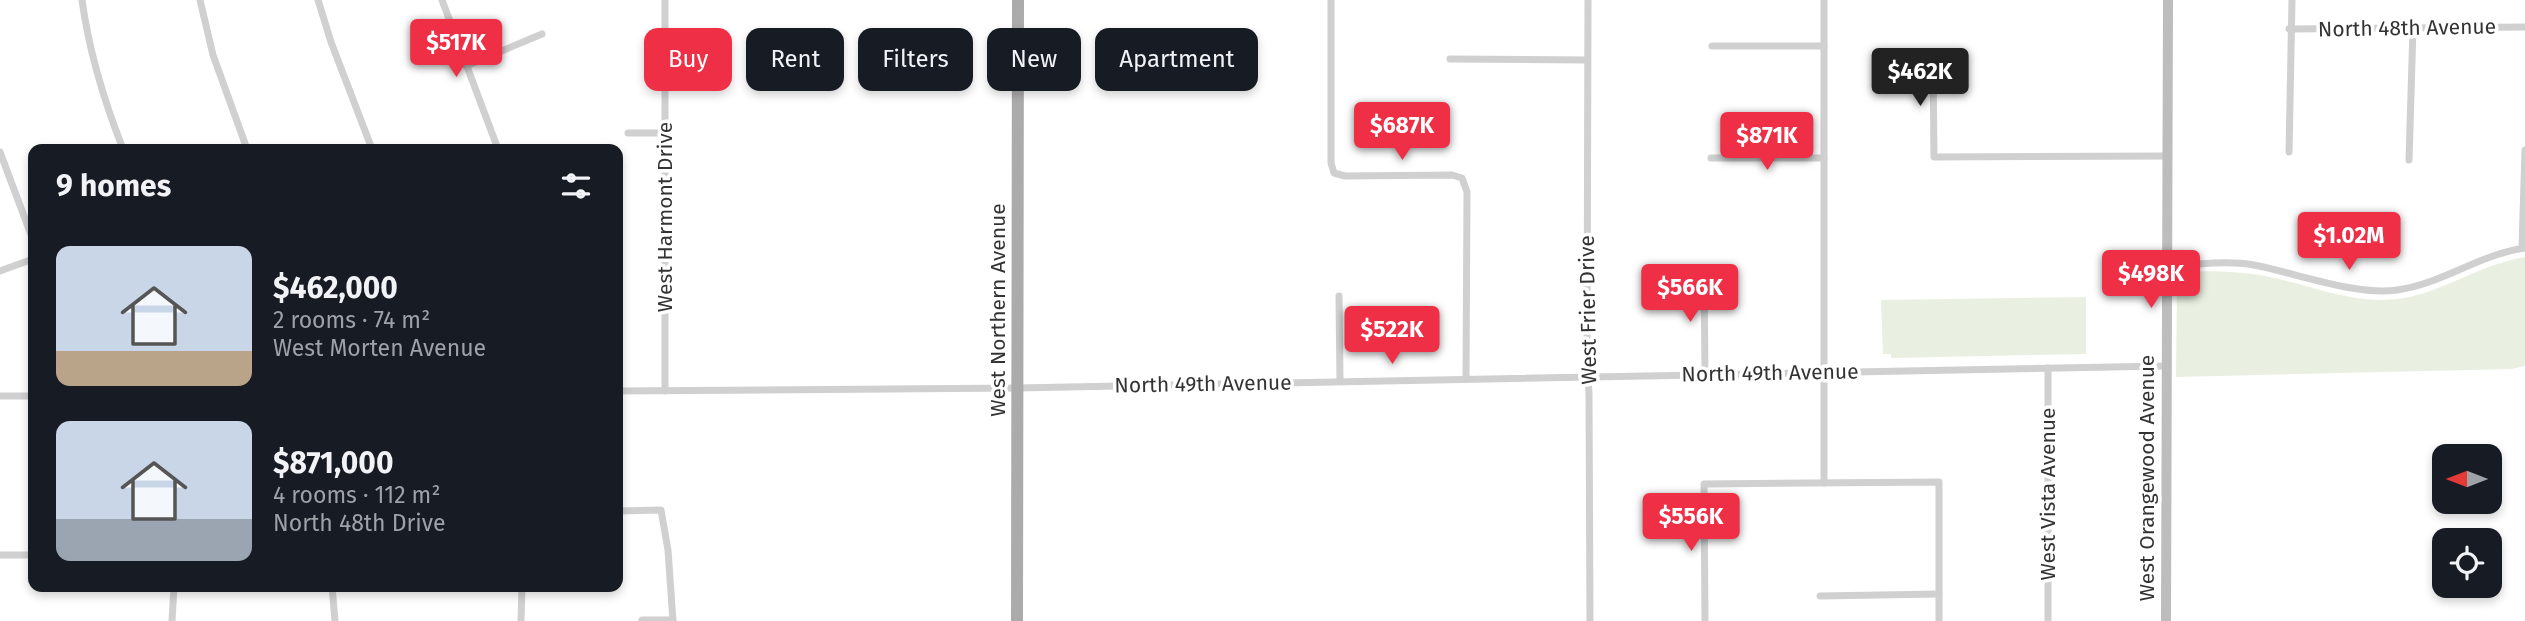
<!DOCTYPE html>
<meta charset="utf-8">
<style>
:root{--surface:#171b24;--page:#20242c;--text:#f1f3f6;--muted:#9ea1a6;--accent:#ef2f45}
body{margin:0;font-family:"Fira Sans",sans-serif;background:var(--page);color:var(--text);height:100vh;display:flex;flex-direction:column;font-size:26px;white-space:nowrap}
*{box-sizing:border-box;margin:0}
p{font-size:23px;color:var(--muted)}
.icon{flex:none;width:38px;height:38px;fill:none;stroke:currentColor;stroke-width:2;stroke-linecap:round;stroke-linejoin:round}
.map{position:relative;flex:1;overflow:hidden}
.details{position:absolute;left:28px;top:144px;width:595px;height:448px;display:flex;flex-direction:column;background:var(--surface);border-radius:14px;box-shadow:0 4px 10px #0003}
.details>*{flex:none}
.top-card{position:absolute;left:644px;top:28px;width:665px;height:63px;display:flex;gap:14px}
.needle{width:46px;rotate:270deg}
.controls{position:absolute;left:2432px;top:444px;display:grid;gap:14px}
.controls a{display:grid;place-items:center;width:70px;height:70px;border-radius:14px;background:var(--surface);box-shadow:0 4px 10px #0003;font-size:35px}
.price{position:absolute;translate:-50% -60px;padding:0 16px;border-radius:7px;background:var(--accent);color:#fff;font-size:23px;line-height:46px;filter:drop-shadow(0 2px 4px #0008)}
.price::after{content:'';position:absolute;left:50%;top:42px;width:21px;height:16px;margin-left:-10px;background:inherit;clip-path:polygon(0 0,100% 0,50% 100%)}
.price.current{background:#222;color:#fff}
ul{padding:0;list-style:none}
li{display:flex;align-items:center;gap:21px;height:175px;padding:0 28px}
li span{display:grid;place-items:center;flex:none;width:196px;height:140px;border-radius:14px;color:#555}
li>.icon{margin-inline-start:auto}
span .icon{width:84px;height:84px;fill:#fffc;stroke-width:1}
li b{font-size:30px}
h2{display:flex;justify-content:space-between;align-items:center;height:84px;padding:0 28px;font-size:30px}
.chip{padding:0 24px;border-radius:14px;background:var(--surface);box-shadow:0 4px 10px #0003;font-size:24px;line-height:63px}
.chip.current{background:var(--accent);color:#fff}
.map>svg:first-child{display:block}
.green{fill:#e9f0e1}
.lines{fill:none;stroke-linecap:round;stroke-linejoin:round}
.street{stroke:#d0d0d0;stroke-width:7}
.secondary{stroke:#bdbdbd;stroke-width:10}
.primary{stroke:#ababab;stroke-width:12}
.labels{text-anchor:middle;stroke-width:7;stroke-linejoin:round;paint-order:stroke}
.street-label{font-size:21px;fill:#333;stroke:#fff}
</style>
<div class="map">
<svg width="2525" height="621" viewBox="0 0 2525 621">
<rect width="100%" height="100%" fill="#fff"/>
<!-- green -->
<g class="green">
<path d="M2525,257V366L2511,369L2176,377L2177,280V275L2181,273C2215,269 2254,272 2287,281C2318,289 2349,300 2382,300C2434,300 2475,265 2525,257Z"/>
<polygon points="2086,297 2086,354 1891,358 1891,354 1883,354 1881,300"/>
</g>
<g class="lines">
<!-- street -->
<g class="street">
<path d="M82,0C89,51 104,101 123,149"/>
<polyline points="200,0 213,55 247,149"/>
<polyline points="318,0 331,42 372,149"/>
<polyline points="442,0 498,149"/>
<polyline points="665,0 665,391"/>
<polyline points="1331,0 1331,163 1334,173 1345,176 1452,175 1462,178 1467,192 1466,379"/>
<polyline points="1588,0 1587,361 1589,394 1590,621"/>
<polyline points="1824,0 1824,483"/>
<polyline points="2289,29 2525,27"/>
<polyline points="1712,46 1824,46"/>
<polyline points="1450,59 1587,60"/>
<polyline points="1933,59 1934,157 2167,156"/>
<polyline points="466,66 542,34"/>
<polyline points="628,133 665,133"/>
<polyline points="0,152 33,240"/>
<polyline points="2289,152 2292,0"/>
<polyline points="1711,158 1824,158"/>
<polyline points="2409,160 2413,28"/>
<polyline points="2522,248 2525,150"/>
<path d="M2168,265C2196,265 2227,260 2254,265C2296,273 2356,296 2397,290C2442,284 2480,254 2525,248"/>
<polyline points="0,271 33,259"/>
<polyline points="1704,273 1705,374"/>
<polyline points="1339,296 1340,381"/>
<polyline points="618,391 1017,388 2166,366"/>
<polyline points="0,396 33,396"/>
<polyline points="618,511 661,510 668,550 673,621"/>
<polyline points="0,555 33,555"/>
<polyline points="332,586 335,621"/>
<polyline points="1820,596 1939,594"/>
<polyline points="642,620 673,620"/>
<polyline points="172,621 174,586"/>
<polyline points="521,621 522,586"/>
<polyline points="1705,621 1704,484 1939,482 1939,621"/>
<polyline points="2048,621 2048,368"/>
</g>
<!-- secondary -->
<polyline class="secondary" points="2166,621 2168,0"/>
<!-- primary -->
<polyline class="primary" points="1017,621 1018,0"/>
</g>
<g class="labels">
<!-- street labels -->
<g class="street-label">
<text transform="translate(2407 28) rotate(-1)" y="7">North 48th Avenue</text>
<text transform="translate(665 217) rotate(-90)" y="7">West Harmont Drive</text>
<text transform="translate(998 310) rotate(-90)" y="7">West Northern Avenue</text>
<text transform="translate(1588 310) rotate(-91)" y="7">West Frier Drive</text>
<text transform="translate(1770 373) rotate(-1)" y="7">North 49th Avenue</text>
<text transform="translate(1203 384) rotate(-1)" y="7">North 49th Avenue</text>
<text transform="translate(2147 478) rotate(-90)" y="7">West Orangewood Avenue</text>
<text transform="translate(2048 494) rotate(-90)" y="7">West Vista Avenue</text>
</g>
</g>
</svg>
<div class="controls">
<a><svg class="needle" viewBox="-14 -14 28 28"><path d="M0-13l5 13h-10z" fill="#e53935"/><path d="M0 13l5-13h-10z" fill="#9ea1a6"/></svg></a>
<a><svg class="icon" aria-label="locate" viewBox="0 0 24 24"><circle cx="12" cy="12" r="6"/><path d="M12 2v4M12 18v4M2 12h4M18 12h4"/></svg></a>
</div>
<b class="price" style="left:456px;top:79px">$517K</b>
<b class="price current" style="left:1920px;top:108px">$462K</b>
<b class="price" style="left:1402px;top:162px">$687K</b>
<b class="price" style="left:1767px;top:172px">$871K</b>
<b class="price" style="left:2349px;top:272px">$1.02M</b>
<b class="price" style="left:2151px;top:310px">$498K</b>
<b class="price" style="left:1690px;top:324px">$566K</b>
<b class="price" style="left:1392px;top:366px">$522K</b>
<b class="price" style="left:1691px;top:553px">$556K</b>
<div class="top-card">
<a class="chip current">Buy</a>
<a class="chip">Rent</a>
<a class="chip">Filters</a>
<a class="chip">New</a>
<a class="chip">Apartment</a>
</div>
<section class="details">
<h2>9 homes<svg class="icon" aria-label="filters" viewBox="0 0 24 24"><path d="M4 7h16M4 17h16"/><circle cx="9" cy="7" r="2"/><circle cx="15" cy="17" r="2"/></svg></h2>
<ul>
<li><span style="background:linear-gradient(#c9d6e8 75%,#b9a48a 0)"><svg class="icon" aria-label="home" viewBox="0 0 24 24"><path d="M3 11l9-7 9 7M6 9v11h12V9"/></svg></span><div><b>$462,000</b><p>2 rooms · 74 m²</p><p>West Morten Avenue</p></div></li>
<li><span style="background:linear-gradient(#c9d6e8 70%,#9aa5b1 0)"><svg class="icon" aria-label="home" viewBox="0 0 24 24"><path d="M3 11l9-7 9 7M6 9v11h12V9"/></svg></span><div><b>$871,000</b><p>4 rooms · 112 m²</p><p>North 48th Drive</p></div></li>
</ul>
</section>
</div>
